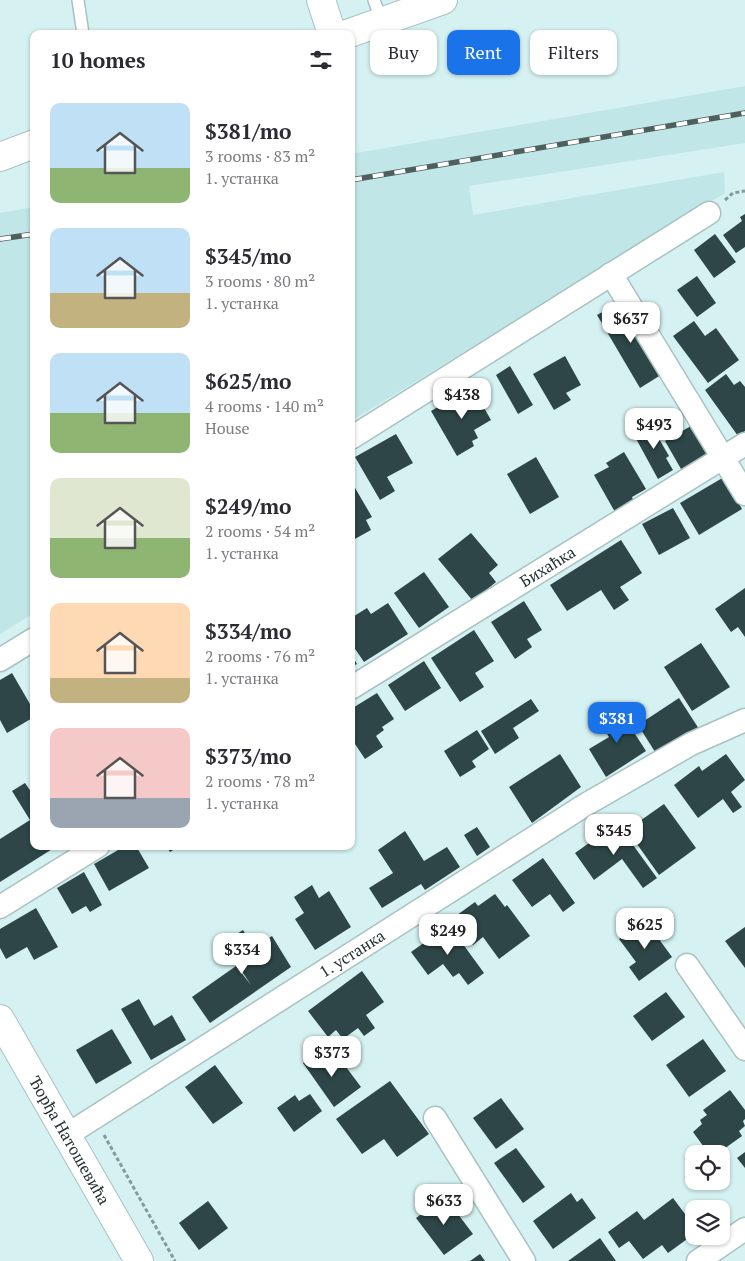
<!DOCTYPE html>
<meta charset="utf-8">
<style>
:root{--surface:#fff;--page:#f7f7f7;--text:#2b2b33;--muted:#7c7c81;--accent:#1a73e8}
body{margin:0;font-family:"PT Serif",serif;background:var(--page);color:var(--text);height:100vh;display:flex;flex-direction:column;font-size:19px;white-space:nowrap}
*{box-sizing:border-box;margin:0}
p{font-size:16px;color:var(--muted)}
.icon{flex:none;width:28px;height:28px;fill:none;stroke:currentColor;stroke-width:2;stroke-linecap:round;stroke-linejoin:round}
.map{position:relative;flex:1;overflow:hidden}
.details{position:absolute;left:30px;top:30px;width:325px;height:820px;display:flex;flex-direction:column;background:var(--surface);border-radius:10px;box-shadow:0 1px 4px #0004}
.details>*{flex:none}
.guide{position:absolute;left:370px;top:30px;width:300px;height:45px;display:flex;gap:10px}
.tools{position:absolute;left:685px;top:1145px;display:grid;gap:10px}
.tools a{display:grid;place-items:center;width:45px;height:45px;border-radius:10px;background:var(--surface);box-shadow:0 1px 4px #0004;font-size:25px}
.price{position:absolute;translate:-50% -42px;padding:0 11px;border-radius:10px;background:#fff;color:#222;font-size:16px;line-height:32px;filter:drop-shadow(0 1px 2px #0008)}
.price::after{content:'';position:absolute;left:50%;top:30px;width:15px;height:11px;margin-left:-8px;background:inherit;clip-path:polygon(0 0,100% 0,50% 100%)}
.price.current{background:var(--accent);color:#fff}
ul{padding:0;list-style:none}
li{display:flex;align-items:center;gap:15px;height:125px;padding:0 20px}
li span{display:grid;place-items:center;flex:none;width:140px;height:100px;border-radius:10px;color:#555}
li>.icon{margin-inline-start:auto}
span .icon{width:60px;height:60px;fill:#fffc;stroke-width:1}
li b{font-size:21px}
h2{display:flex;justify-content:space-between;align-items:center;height:60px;padding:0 20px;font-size:21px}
.chip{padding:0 18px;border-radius:10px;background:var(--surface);box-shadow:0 1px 4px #0004;font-size:18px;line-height:45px}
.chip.current{background:var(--accent);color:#fff}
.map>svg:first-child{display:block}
.built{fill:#c0e6e7}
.building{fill:#2e4647}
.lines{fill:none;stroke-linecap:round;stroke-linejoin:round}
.service-casing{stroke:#a7c2c3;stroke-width:14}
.minor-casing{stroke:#a7c2c3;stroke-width:25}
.tertiary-casing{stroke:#a7c2c3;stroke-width:30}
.path{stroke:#859a9b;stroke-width:3;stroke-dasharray:4 2.5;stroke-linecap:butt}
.service{stroke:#fff;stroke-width:11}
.minor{stroke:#fff;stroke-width:22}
.tertiary{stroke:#fff;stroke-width:28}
.rail-casing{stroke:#4f5f5f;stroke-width:5.5}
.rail{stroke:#fff;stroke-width:4;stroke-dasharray:11;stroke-linecap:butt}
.labels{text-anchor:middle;stroke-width:5;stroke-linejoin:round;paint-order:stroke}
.street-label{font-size:16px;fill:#263232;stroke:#fff}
</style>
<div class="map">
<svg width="745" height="1261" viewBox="0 0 745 1261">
<rect width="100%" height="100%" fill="#d5f1f2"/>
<!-- built -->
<g class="built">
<polygon points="745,86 745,143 469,186 473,215 724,172 725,193 351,421 351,154"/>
<polygon points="34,207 34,613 0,634 0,213"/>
</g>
<!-- building -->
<g class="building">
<polygon points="745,214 745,247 736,253 723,235 742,221 740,217"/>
<polygon points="715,234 736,262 714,278 694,250"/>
<polygon points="697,276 716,303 697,317 677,290"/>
<polygon points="622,301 664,373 640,388 597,315"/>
<polygon points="694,321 705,336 716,328 739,360 708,383 673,336"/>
<polygon points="565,356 581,385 566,393 571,400 554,410 533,374"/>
<polygon points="510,366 533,405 518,414 496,375"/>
<polygon points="726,374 734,385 740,381 745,387 745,431 738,436 705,390"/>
<polygon points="472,387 491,420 474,430 478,438 472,441 474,446 457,456 431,411"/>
<polygon points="657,422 661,429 655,432 669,456 666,458 673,470 658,479 634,435"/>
<polygon points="696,423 712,451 681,469 665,441"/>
<polygon points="396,434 413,463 387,477 395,491 380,500 355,457"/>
<polygon points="624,452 646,489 632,497 634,502 615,512 594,475 609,467 606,463"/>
<polygon points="536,457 559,497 530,514 507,474"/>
<polygon points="724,477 742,509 699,535 680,503"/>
<polygon points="351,481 372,517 366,520 371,530 353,540"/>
<polygon points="673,508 690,538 659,555 642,524"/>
<polygon points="471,533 498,565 489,573 496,582 473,601 438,559"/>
<polygon points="621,540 642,573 620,587 629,600 614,610 601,590 567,611 550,585"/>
<polygon points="424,572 449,607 419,628 394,593"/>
<polygon points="745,588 745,637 738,627 731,632 715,609"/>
<polygon points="524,601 542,630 527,639 532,647 515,659 491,622"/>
<polygon points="388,603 408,634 364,662 351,643 351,618 367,608 371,614"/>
<polygon points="474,630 494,661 475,673 484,687 460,702 431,658"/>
<polygon points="701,643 730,687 692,711 664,667"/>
<polygon points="351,654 357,664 351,667"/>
<polygon points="424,661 441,688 405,711 388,685"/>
<polygon points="12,673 34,711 34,717 7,733 0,720 0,680"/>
<polygon points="377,693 394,719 382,727 384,730 376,736 383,747 365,759 351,738 351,709"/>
<polygon points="679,698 699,729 657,755 638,725"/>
<polygon points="531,699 539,711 513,728 519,738 495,754 481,731"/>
<polygon points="619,709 646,751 606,777 589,749 609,737 599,722"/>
<polygon points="477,730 489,749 472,761 476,767 460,777 444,751"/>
<polygon points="560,754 581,787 532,823 509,787"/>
<polygon points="726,754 745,780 731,792 742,807 733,813 723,799 698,818 674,785 699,766 702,771"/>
<polygon points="25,783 34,796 34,846 57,846 0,882 0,839 30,820 12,791"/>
<polygon points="664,804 696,848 659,875 627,830"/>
<polygon points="617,823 657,878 643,888 622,859 594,880 575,853"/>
<polygon points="477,827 490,847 477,856 464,835"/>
<polygon points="405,831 424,861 447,847 460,867 425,890 421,884 382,908 369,888 393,873 378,850"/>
<polygon points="125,846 136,846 149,868 109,891 94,864"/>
<polygon points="166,846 180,846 170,852"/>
<polygon points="543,858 575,903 563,912 550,894 532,907 512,880"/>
<polygon points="84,872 102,905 90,912 86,906 72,914 57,888"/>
<polygon points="312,885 319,898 329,891 351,927 315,950 295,919 304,913 294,897"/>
<polygon points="495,894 505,907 507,905 530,936 499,959 483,937 473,945 453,918 475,902 478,906"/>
<polygon points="36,908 58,947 34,960 27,947 6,959 0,948 0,929"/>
<polygon points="645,920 672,957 639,981 629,967 636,962 619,939"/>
<polygon points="449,925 484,973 468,985 459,973 453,977 443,964 428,975 411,952"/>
<polygon points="745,927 745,968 725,941"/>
<polygon points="243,930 254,948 272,936 291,967 210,1023 192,997 236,966 251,985 223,943"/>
<polygon points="362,971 384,1002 366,1015 375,1028 364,1036 358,1028 343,1039 336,1030 328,1037 308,1011"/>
<polygon points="666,992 685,1017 652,1041 633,1016"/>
<polygon points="139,999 154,1026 172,1015 186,1040 151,1060 121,1009"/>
<polygon points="112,1029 132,1063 96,1084 76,1050"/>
<polygon points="703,1039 726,1071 689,1097 666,1065"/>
<polygon points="319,1051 330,1066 340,1059 361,1087 334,1107 303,1063"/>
<polygon points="215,1065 243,1103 213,1124 185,1087"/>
<polygon points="390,1081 429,1134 397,1157 384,1139 362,1154 336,1119"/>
<polygon points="730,1090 745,1110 745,1119 743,1121 745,1126 739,1131 742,1136 717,1154 709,1154 693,1132 702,1124 700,1120 707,1115 703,1110"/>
<polygon points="310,1094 322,1111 294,1132 277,1108 295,1095 299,1101"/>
<polygon points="501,1098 524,1129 496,1149 473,1118"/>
<polygon points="516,1148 545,1187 523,1203 494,1163"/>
<polygon points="745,1152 745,1168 737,1158"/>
<polygon points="571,1193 577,1202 582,1198 596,1218 553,1249 533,1221"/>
<polygon points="445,1197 473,1234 444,1255 416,1218"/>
<polygon points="673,1198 694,1226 694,1234 668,1253 662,1245 643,1259 629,1241 619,1248 608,1232 637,1211 644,1220"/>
<polygon points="208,1201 228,1228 199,1250 179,1223"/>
<polygon points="600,1238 616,1261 568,1261"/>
<polygon points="480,1254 485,1261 470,1261"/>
</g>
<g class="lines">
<!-- service casing -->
<g class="service-casing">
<g id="service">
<polyline points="78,0 83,34"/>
<polyline points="374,0 382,22"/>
</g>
</g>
<!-- minor casing -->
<g class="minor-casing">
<g id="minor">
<polyline points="611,274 745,494"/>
<polyline points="351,438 709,213"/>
<polyline points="0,660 34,639"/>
<path id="s1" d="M351,688L745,444"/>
<polyline points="0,907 98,846"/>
<polyline points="687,965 745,1049"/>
<polyline points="435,1118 524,1261"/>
<path id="s2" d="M67,1135L585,805L691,744L745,720"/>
<polyline points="698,1261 745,1229"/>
</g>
</g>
<!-- tertiary casing -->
<g class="tertiary-casing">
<g id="tertiary">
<polyline points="321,0 332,34"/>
<polyline points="347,34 443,0"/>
<polyline points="0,157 34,144"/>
<path id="s3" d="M0,1019L139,1261"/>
</g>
</g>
<!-- path -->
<g class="path">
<polyline points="725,200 733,193 745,191"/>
<polyline points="104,1135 175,1261"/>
</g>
<!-- service -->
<use href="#service" class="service"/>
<!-- minor -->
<use href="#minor" class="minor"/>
<!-- tertiary -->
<use href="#tertiary" class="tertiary"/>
<!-- rail casing -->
<g class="rail-casing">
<g id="rail">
<polyline points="351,180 745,113"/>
<polyline points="0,239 34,234"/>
</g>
</g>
<!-- rail -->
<use href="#rail" class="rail"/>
</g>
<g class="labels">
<!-- street labels -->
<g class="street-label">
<text dy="6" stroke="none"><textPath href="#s1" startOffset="231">Бихаћка</textPath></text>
<text dy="6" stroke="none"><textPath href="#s2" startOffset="338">1. устанка</textPath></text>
<text dy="6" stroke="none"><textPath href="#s3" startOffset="140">Ђорђа Натошевића</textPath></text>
</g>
</g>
</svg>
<div class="tools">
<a><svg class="icon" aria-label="locate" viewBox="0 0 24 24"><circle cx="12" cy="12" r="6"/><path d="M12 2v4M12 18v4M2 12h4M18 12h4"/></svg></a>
<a><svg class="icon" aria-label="layers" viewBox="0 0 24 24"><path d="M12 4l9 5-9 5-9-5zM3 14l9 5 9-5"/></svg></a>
</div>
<b class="price" style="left:631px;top:344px">$637</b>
<b class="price" style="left:462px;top:420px">$438</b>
<b class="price" style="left:654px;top:450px">$493</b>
<b class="price current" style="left:617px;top:744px">$381</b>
<b class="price" style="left:614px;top:856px">$345</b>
<b class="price" style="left:645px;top:950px">$625</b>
<b class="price" style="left:448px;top:956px">$249</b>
<b class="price" style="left:242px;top:975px">$334</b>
<b class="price" style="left:332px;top:1078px">$373</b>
<b class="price" style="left:444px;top:1226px">$633</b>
<div class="guide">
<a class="chip">Buy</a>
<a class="chip current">Rent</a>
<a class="chip">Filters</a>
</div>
<section class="details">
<h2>10 homes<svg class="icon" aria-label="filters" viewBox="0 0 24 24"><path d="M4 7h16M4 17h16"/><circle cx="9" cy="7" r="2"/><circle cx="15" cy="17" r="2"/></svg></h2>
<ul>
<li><span style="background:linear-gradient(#bfe0f5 65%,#8fb573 0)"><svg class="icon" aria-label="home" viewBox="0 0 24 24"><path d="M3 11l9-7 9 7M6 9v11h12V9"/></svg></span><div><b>$381/mo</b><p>3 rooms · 83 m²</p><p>1. устанка</p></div></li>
<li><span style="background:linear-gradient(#bfe0f5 65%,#c2b280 0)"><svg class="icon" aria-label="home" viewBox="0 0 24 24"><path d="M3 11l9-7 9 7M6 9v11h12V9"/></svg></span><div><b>$345/mo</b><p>3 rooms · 80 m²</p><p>1. устанка</p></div></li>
<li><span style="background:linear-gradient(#bfe0f5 60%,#8fb573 0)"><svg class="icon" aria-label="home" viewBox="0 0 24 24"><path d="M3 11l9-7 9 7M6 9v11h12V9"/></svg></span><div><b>$625/mo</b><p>4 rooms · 140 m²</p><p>House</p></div></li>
<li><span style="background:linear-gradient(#dfe7d0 60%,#8fb573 0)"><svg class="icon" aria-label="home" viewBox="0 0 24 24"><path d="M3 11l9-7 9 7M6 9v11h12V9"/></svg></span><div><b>$249/mo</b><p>2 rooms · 54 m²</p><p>1. устанка</p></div></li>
<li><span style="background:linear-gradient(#ffd9b3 75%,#c2b280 0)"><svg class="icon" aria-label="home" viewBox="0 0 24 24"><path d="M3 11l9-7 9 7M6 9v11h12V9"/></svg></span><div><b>$334/mo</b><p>2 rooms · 76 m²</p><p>1. устанка</p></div></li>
<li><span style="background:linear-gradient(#f6c9c9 70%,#9aa5b1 0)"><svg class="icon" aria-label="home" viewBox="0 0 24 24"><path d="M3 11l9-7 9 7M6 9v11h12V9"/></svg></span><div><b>$373/mo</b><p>2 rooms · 78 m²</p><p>1. устанка</p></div></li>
</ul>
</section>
</div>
